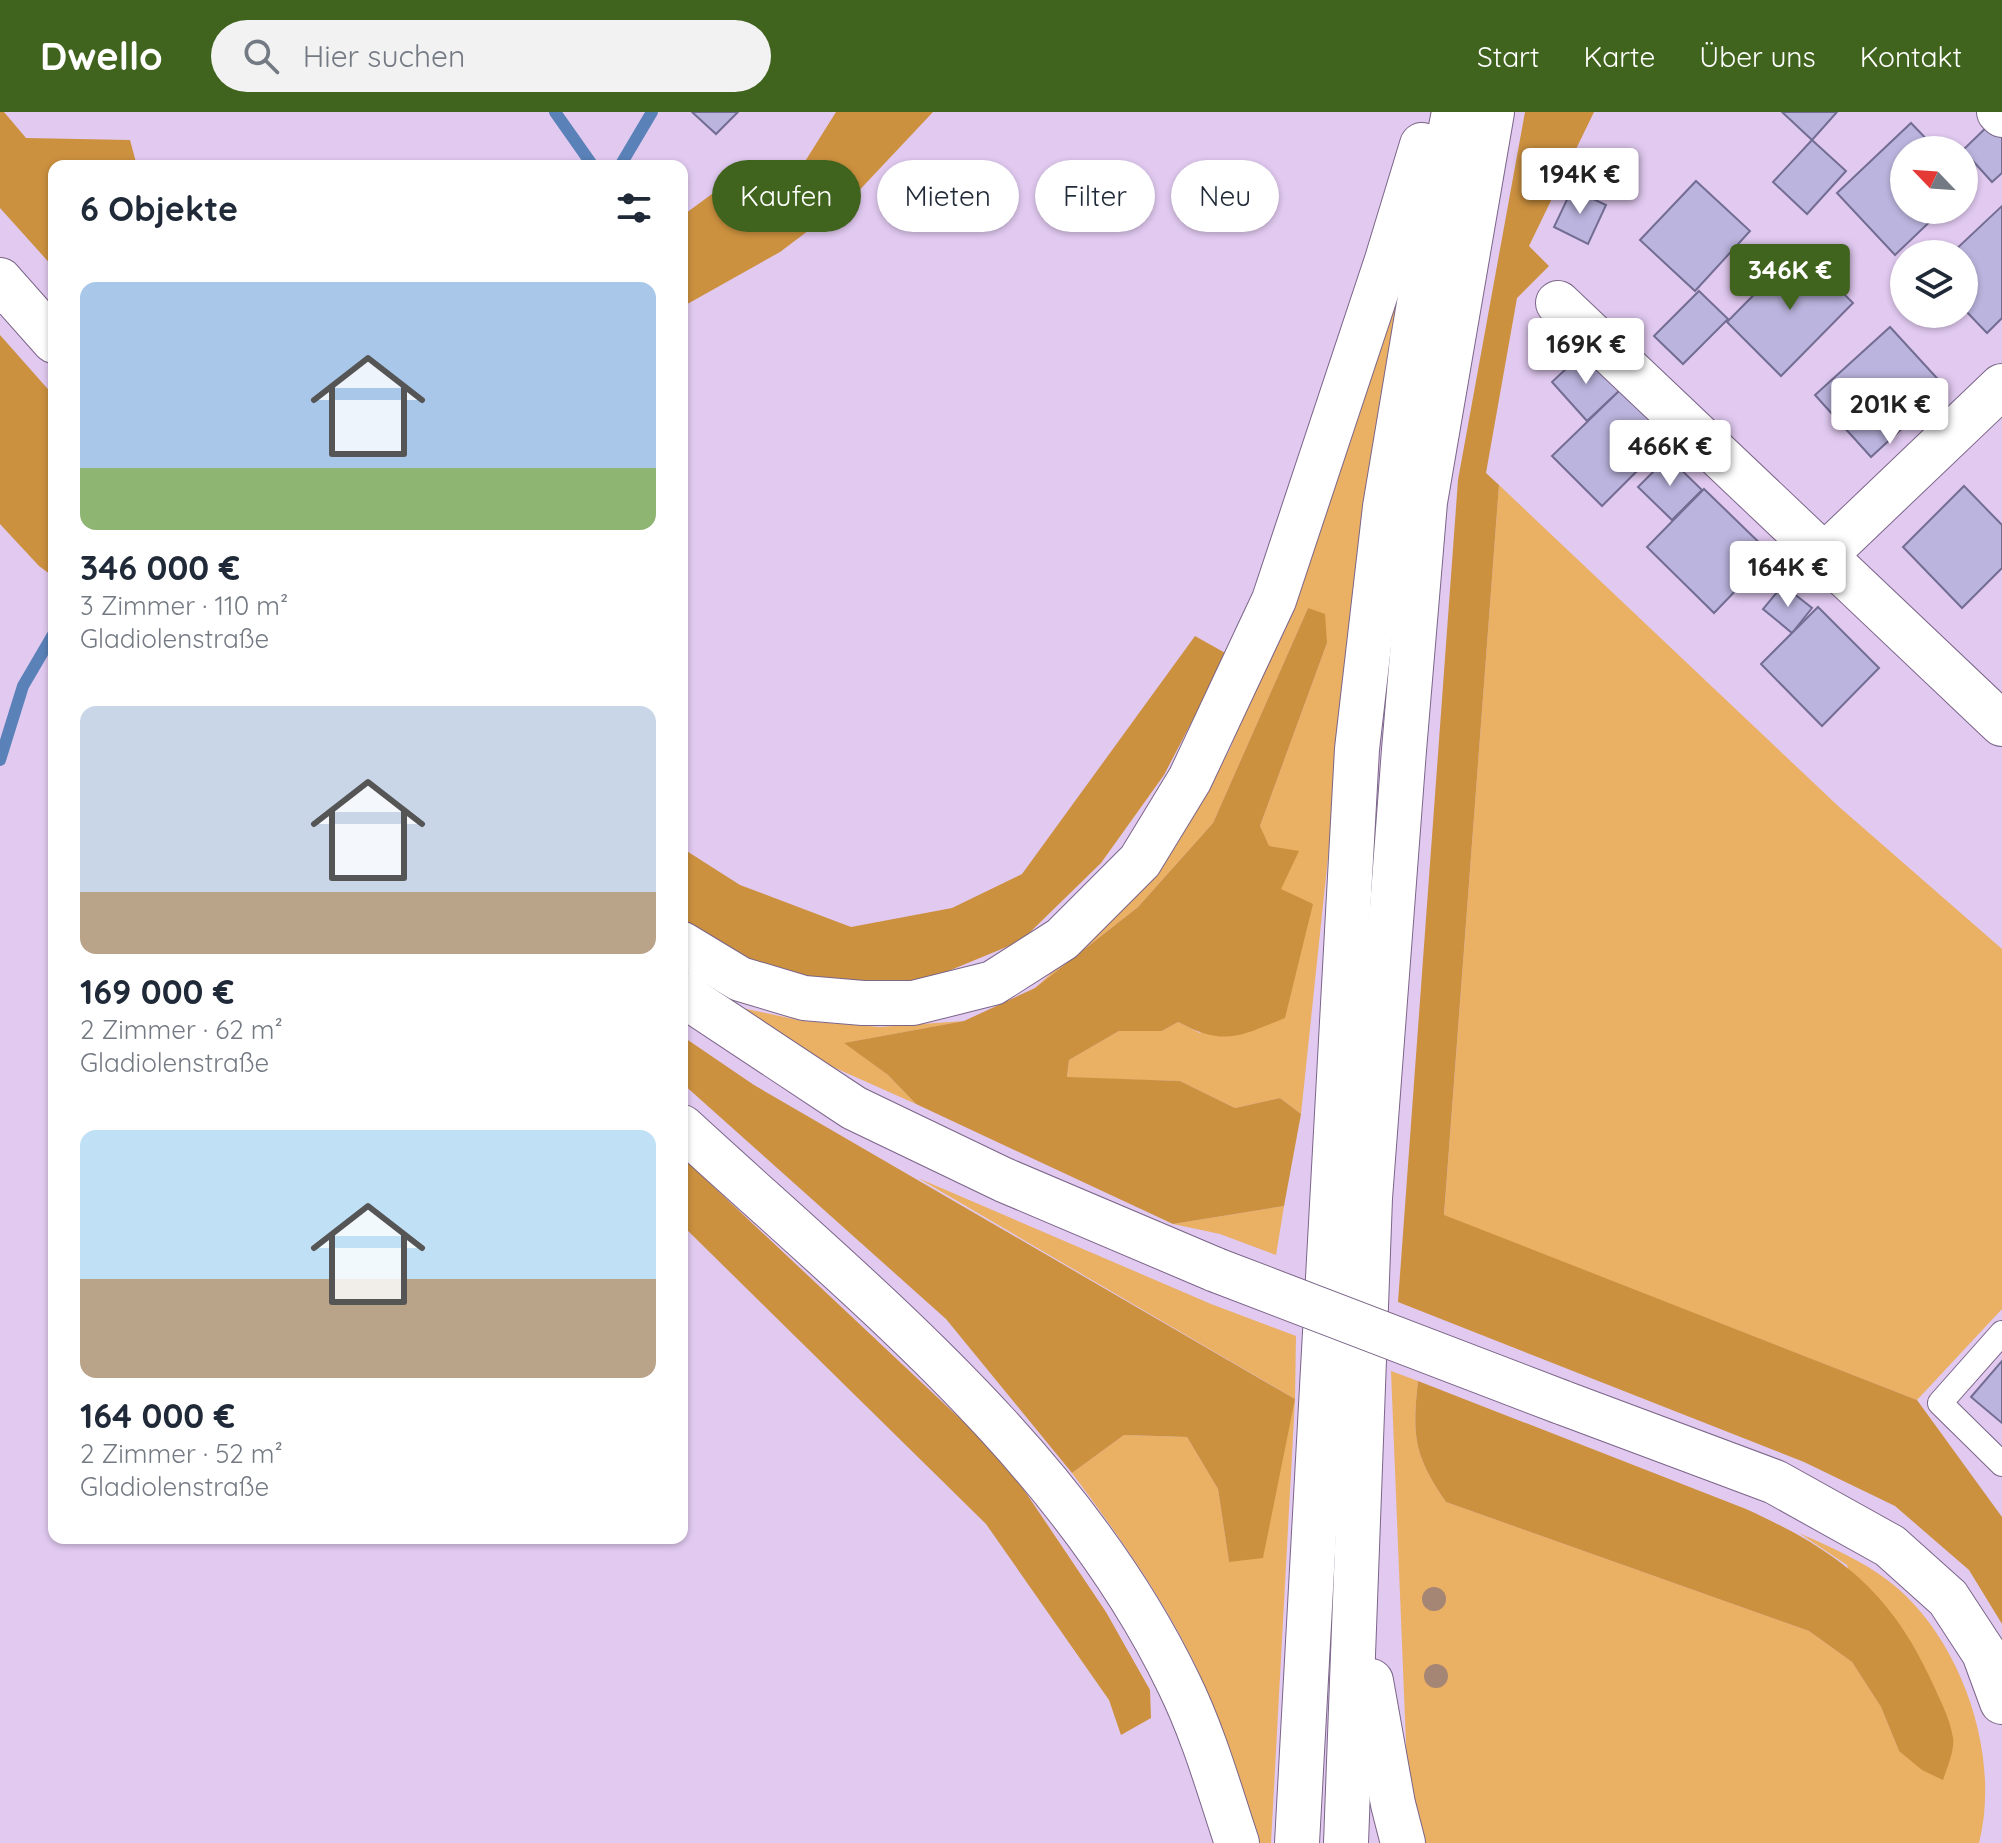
<!DOCTYPE html>
<html lang="de">
<meta charset="utf-8">
<style>
:root{--surface:#fff;--page:#f2f2f3;--text:#1f2937;--muted:#747a83;--accent:#40641d}
body{margin:0;font-family:Quicksand,sans-serif;background:var(--page);color:var(--text);height:100vh;display:flex;flex-direction:column;font-size:30px;white-space:nowrap}
*{box-sizing:border-box;margin:0}
p{font-size:26px;color:var(--muted)}
.icon{flex:none;width:44px;height:44px;fill:none;stroke:currentColor;stroke-width:2;stroke-linecap:round;stroke-linejoin:round}
.map{position:relative;flex:1;overflow:hidden}
.sheet{position:absolute;left:48px;top:48px;width:640px;height:1384px;display:flex;flex-direction:column;background:var(--surface);border-radius:16px;box-shadow:0 2px 6px #0004}
.sheet>*{flex:none}
.top-card{position:absolute;left:712px;top:48px;width:760px;height:72px;display:flex;gap:16px}
.needle{width:52px;rotate:295deg}
.buttons{position:absolute;left:1890px;top:24px;display:grid;gap:16px}
.buttons a{display:grid;place-items:center;width:88px;height:88px;border-radius:50%;background:var(--surface);box-shadow:0 2px 6px #0004;font-size:40px}
.price{position:absolute;translate:-50% -68px;padding:0 18px;border-radius:8px;background:#fff;color:#222;font-size:26px;line-height:52px;filter:drop-shadow(0 2px 4px #0008)}
.price::after{content:'';position:absolute;left:50%;top:48px;width:24px;height:18px;margin-left:-12px;background:inherit;clip-path:polygon(0 0,100% 0,50% 100%)}
.price.current{background:var(--accent);color:#fff}
ul{padding:0;list-style:none}
li{display:grid;align-content:center;gap:16px;height:424px;padding:0 32px}
li span{display:grid;place-items:center;height:248px;border-radius:16px;color:#555}
li>.icon{margin-inline-start:auto}
span .icon{width:144px;height:144px;fill:#fffc;stroke-width:1}
li b{font-size:34px}
h2{display:flex;justify-content:space-between;align-items:center;height:96px;padding:0 32px;font-size:34px}
.chip{padding:0 28px;border-radius:36px;background:var(--surface);box-shadow:0 2px 6px #0004;font-size:28px;line-height:72px}
.chip.current{background:var(--accent);color:#fff}
header{display:flex;align-items:center;gap:48px;box-sizing:border-box;height:112px;padding:0 40px;background:var(--accent);color:#fff}
header strong{font-size:38px}
nav{display:flex;gap:44px;margin-inline-start:auto;font-size:28px}
.search{width:560px;height:72px;background:var(--page);display:flex;align-items:center;gap:20px;box-sizing:border-box;padding:0 28px;border-radius:44px;color:var(--muted);font-size:30px}
.map>svg:first-child{display:block}
.green{fill:#eab064}
.forest{fill:#cc913f}
.lines{fill:none;stroke-linecap:round;stroke-linejoin:round}
.stream{stroke:#5a82b8;stroke-width:12}
.building{fill:#bbb4de;stroke:#736d93;stroke-width:2}
.lane-casing{stroke:#7b6588;stroke-width:26}
.street-casing{stroke:#7b6588;stroke-width:46}
.secondary-casing{stroke:#7b6588;stroke-width:46}
.highway-casing{stroke:#7b6588;stroke-width:46}
.lane{stroke:#fff;stroke-width:24}
.street{stroke:#fff;stroke-width:44}
.secondary{stroke:#fff;stroke-width:44}
.highway{stroke:#fff;stroke-width:44}
.highway-bridge-casing{stroke:#7b6588;stroke-width:46;stroke-linecap:butt}
.highway-bridge{stroke:#fff;stroke-width:44}
.tree{fill:#a58574}
</style>
<header>
<strong>Dwello</strong>
<div class="search"><svg class="icon" aria-label="search" viewBox="0 0 24 24"><circle cx="10" cy="10" r="6"/><path d="M15 15l6 6"/></svg>Hier suchen</div>
<nav><a>Start</a><a>Karte</a><a>Über uns</a><a>Kontakt</a></nav>
</header>
<div class="map">
<svg width="2002" height="1731" viewBox="0 0 2002 1731">
<rect width="100%" height="100%" fill="#e1c9f0"/>
<!-- green -->
<g class="green">
<polygon points="1403,152 1364,403 1301,1002 1280,986 1235,996 1180,969 1067,966 1069,948 1119,919 1162,919 1178,910 1200,921 1281,777 1260,714 1327,531 1308,496 1213,711 1138,795 1035,876 1111,806 1166,742 1229,639 1288,493"/>
<polygon points="1499,373 1837,693 2002,837 2002,1197 1917,1288 1444,1104"/>
<polygon points="742,896 803,909 880,915 964,909 845,931 888,963 916,992 833,955"/>
<path d="M918,1066L1211,1192L1296,1224L1295,1287L1271,1731H1259C1243,1685 1230,1637 1212,1591C1179,1508 1125,1432 1072,1361L1124,1323L1187,1325L1218,1377L1229,1450L1295,1287Z"/>
<polygon points="1284,1094 1276,1143 1220,1122 1173,1112"/>
<path d="M1391,1259L1418,1269C1412,1325 1414,1343 1446,1390L1809,1519L1852,1550L1881,1595L1899,1639L1847,1453L1799,1421C1837,1438 1875,1454 1905,1483C1966,1542 2000,1648 1979,1731H1426L1407,1656Z"/>
</g>
<!-- forest -->
<g class="forest">
<polygon points="0,0 4,0 26,26 130,28 137,54 54,54 54,156 0,96"/>
<polygon points="836,0 933,0 853,85 780,140 682,195 682,104 746,57 799,59"/>
<polygon points="1525,0 1594,0 1529,134 1549,154 1517,186 1486,361 1499,373 1444,1103 1917,1288 2002,1405 2002,1512 1969,1458 1895,1394 1804,1350 1398,1190 1458,368"/>
<polygon points="0,223 54,284 54,465 39,454 0,412"/>
<path d="M1308,496L1325,502L1327,531L1260,714L1269,734L1299,739L1281,777L1313,792L1285,906C1240,924 1225,935 1178,910L1162,919H1119L1069,948L1067,965L1180,969L1235,996L1280,986L1301,1002L1284,1094L1173,1112L916,992L888,963L844,931L964,909L1035,876L1138,795L1213,711Z"/>
<polygon points="1195,524 1227,542 1164,663 1101,751 1021,829 929,867 825,877 718,837 682,810 682,736 740,773 851,815 952,796 1022,762"/>
<polygon points="682,924 754,973 1295,1287 1263,1446 1229,1450 1218,1377 1187,1325 1124,1323 1072,1361 946,1207 682,971"/>
<polygon points="682,1045 1004,1348 1106,1500 1150,1578 1151,1606 1121,1623 1109,1588 986,1412 682,1113"/>
<path d="M1418,1269L1746,1397C1836,1438 1889,1477 1931,1568C1939,1586 1950,1606 1953,1626C1955,1638 1947,1656 1943,1668L1922,1658L1899,1639L1881,1595L1852,1550L1809,1519L1446,1390C1414,1343 1412,1325 1418,1269Z"/>
</g>
<g class="lines">
<!-- stream -->
<g class="stream">
<polyline points="555,0 593,54"/>
<polyline points="620,54 652,0"/>
<polyline points="0,648 23,574 54,521"/>
</g>
</g>
<!-- building -->
<g class="building">
<polygon points="692,0 738,0 716,22"/>
<polygon points="1782,0 1837,0 1812,28"/>
<polygon points="1996,6 2002,13 2002,61 1992,70 1963,38"/>
<polygon points="1911,11 1937,38 1904,38 1904,98 1942,98 1895,143 1837,81"/>
<polygon points="1812,28 1846,59 1807,102 1773,70"/>
<polygon points="1696,69 1750,119 1695,179 1640,128"/>
<polygon points="1572,77 1606,93 1588,132 1554,115"/>
<polygon points="2002,94 2002,206 1987,221 1964,197 1964,142 1951,142"/>
<polygon points="1799,137 1853,191 1781,264 1727,210"/>
<polygon points="1699,179 1728,207 1683,252 1654,224"/>
<polygon points="1890,215 1946,276 1871,345 1815,283"/>
<polygon points="1585,239 1620,278 1587,309 1552,270"/>
<polygon points="1620,278 1672,324 1602,394 1552,344"/>
<polygon points="1668,345 1702,378 1672,408 1638,375"/>
<polygon points="1964,374 2002,413 2002,456 1962,496 1903,435"/>
<polygon points="1704,377 1771,442 1714,501 1647,435"/>
<polygon points="1783,473 1812,496 1792,521 1763,497"/>
<polygon points="1818,495 1879,556 1822,614 1761,552"/>
<polygon points="2002,1249 2002,1311 1971,1285"/>
</g>
<g class="lines">
<!-- lane casing -->
<g class="lane-casing">
<polyline id="lane" points="2002,1221 1940,1291 2002,1352"/>
</g>
<!-- street casing -->
<g class="street-casing">
<g id="street">
<polyline points="1999,0 2002,3"/>
<polyline points="1558,191 2002,612"/>
<polyline points="1825,443 2002,274"/>
</g>
</g>
<!-- secondary casing -->
<g class="secondary-casing">
<polyline id="secondary" points="0,168 54,229"/>
</g>
<!-- highway casing -->
<g class="highway-casing">
<g id="highway">
<polyline points="682,832 740,867 804,886 863,891 913,891 993,871 1062,827 1140,749 1190,667 1274,488 1387,148 1422,33"/>
<polyline points="682,882 854,996 1004,1068 1216,1158"/>
<path d="M682,1015C863,1182 1070,1345 1179,1572C1204,1623 1219,1677 1237,1731"/>
<polyline points="1561,1290 1775,1370 1890,1434 1948,1486 1984,1541 2002,1590"/>
<polyline points="1371,1569 1393,1692 1403,1731"/>
<polyline points="1297,1731 1357,637 1385,395 1434,102 1454,0"/>
<polyline points="1346,1731 1370,1086 1404,638 1425,390 1492,0"/>
</g>
</g>
<!-- lane -->
<use href="#lane" class="lane"/>
<!-- street -->
<use href="#street" class="street"/>
<!-- secondary -->
<use href="#secondary" class="secondary"/>
<!-- highway -->
<use href="#highway" class="highway"/>
<!-- highway-bridge casing -->
<g class="highway-bridge-casing">
<polyline id="highway-bridge" points="1216,1158 1561,1290"/>
</g>
<!-- highway-bridge -->
<use href="#highway-bridge" class="highway-bridge"/>
</g>
<!-- trees -->
<g class="tree">
<circle cx="1434" cy="1487" r="12"/>
<circle cx="1436" cy="1564" r="12"/>
</g>
</svg>
<div class="buttons">
<a><svg class="needle" viewBox="-14 -14 28 28"><path d="M0-13l5 13h-10z" fill="#e53935"/><path d="M0 13l5-13h-10z" fill="#747a83"/></svg></a>
<a><svg class="icon" aria-label="layers" viewBox="0 0 24 24"><path d="M12 4l9 5-9 5-9-5zM3 14l9 5 9-5"/></svg></a>
</div>
<b class="price" style="left:1580px;top:104px">194K €</b>
<b class="price current" style="left:1790px;top:200px">346K €</b>
<b class="price" style="left:1586px;top:274px">169K €</b>
<b class="price" style="left:1890px;top:334px">201K €</b>
<b class="price" style="left:1670px;top:376px">466K €</b>
<b class="price" style="left:1788px;top:497px">164K €</b>
<div class="top-card">
<a class="chip current">Kaufen</a>
<a class="chip">Mieten</a>
<a class="chip">Filter</a>
<a class="chip">Neu</a>
</div>
<section class="sheet">
<h2>6 Objekte<svg class="icon" aria-label="filters" viewBox="0 0 24 24"><path d="M4 7h16M4 17h16"/><circle cx="9" cy="7" r="2"/><circle cx="15" cy="17" r="2"/></svg></h2>
<ul>
<li><span style="background:linear-gradient(#a9c7e8 75%,#8fb573 0)"><svg class="icon" aria-label="home" viewBox="0 0 24 24"><path d="M3 11l9-7 9 7M6 9v11h12V9"/></svg></span><div><b>346 000 €</b><p>3 Zimmer · 110 m²</p><p>Gladiolenstraße</p></div></li>
<li><span style="background:linear-gradient(#c9d6e8 75%,#b9a48a 0)"><svg class="icon" aria-label="home" viewBox="0 0 24 24"><path d="M3 11l9-7 9 7M6 9v11h12V9"/></svg></span><div><b>169 000 €</b><p>2 Zimmer · 62 m²</p><p>Gladiolenstraße</p></div></li>
<li><span style="background:linear-gradient(#bfe0f5 60%,#b9a48a 0)"><svg class="icon" aria-label="home" viewBox="0 0 24 24"><path d="M3 11l9-7 9 7M6 9v11h12V9"/></svg></span><div><b>164 000 €</b><p>2 Zimmer · 52 m²</p><p>Gladiolenstraße</p></div></li>
</ul>
</section>
</div>
